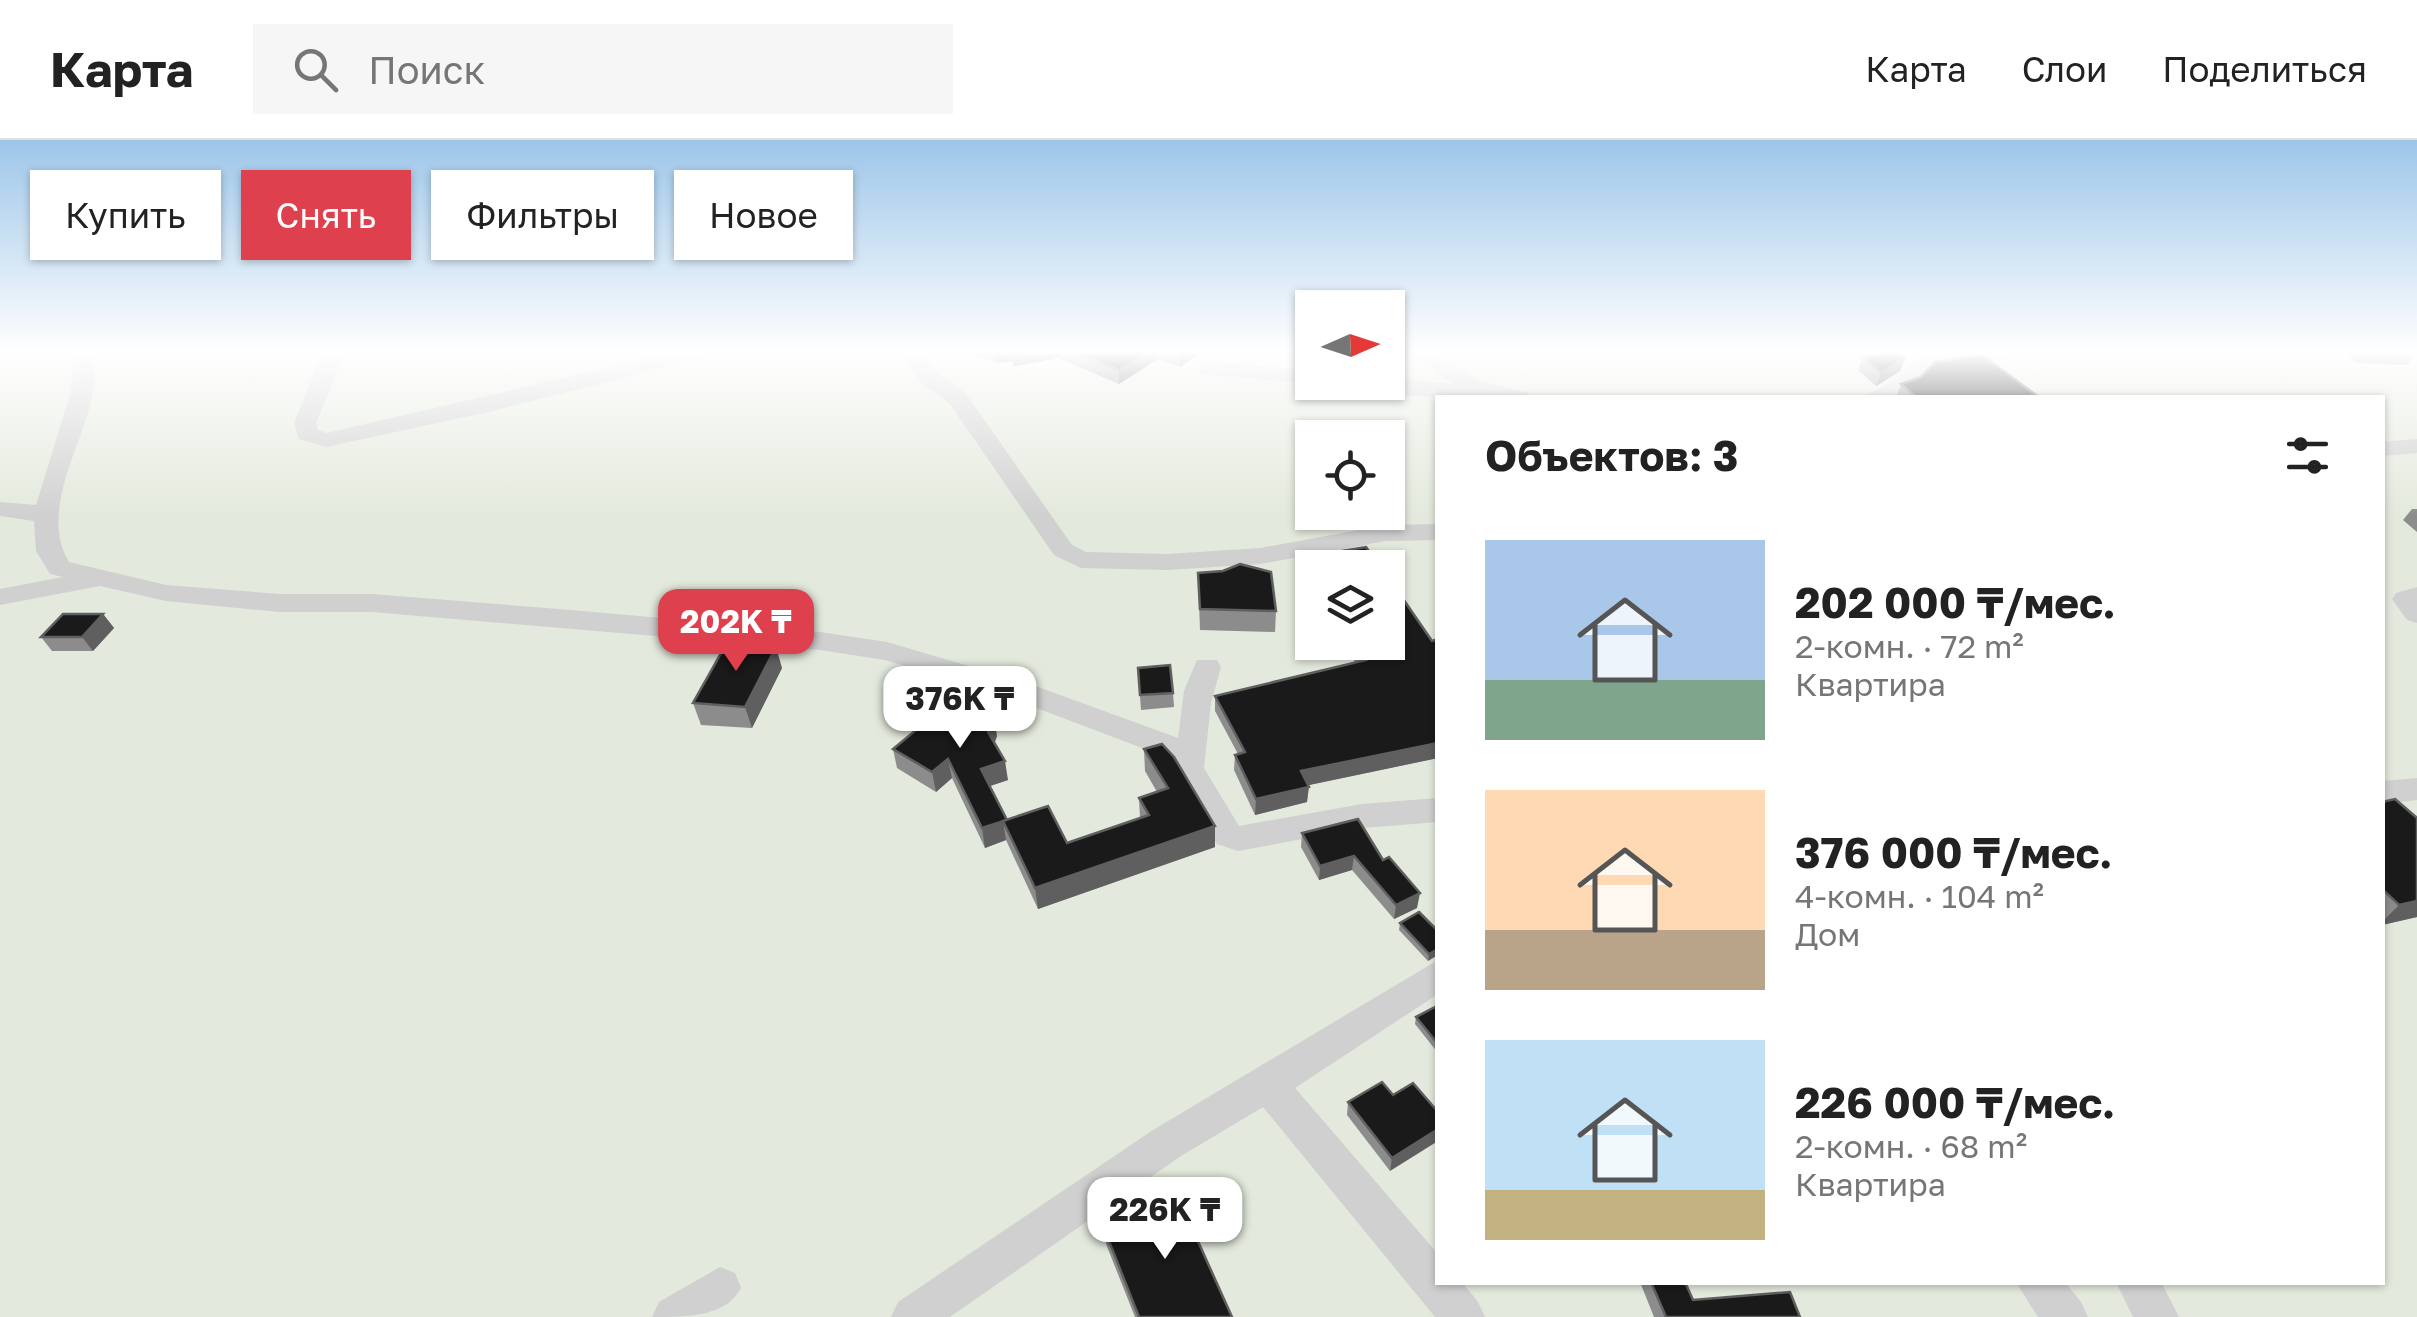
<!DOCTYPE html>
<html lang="ru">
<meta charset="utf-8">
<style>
:root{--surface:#fff;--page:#f6f6f6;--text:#222;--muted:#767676;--line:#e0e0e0;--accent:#de414d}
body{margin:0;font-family:"Golos Text",sans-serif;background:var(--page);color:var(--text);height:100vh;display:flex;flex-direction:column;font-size:38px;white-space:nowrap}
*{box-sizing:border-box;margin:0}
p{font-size:32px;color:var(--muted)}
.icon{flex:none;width:55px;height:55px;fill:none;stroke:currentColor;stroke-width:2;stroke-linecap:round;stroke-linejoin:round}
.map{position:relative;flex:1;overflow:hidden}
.drawer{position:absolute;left:1435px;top:255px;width:950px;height:890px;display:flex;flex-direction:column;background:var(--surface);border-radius:0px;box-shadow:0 2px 8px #0004}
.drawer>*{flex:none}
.guide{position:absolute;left:30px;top:30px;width:950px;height:90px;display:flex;gap:20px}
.needle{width:65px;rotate:87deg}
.tools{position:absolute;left:1295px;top:150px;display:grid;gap:20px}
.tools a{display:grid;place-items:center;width:110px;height:110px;border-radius:0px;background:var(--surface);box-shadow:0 2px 8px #0004;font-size:50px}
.price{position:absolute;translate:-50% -85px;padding:0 22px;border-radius:20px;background:#fff;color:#222;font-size:32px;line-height:65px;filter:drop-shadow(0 2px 5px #0008)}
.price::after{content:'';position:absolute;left:50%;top:60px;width:30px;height:22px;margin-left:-15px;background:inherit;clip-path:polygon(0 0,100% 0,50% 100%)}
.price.on{background:var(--accent);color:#fff}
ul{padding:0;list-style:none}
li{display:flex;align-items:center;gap:30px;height:250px;padding:0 50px}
li span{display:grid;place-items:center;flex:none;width:280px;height:200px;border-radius:0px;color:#555}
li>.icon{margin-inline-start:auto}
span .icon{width:120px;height:120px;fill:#fffc;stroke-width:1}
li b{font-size:42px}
h2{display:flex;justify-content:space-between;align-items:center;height:120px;padding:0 50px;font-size:42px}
.tag{padding:0 35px;border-radius:0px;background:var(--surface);box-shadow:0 2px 8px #0004;font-size:35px;line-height:90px}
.tag.on{background:var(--accent);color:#fff}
header{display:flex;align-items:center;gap:60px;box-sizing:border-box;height:140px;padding:0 50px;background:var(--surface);border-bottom:2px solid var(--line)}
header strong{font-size:48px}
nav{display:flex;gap:55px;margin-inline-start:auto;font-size:35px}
.search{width:700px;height:90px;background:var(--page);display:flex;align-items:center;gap:25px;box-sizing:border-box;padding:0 35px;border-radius:0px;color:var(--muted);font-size:38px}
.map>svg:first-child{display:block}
.green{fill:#e3e9dc;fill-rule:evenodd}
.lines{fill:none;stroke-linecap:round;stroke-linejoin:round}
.street{fill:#d0d0d0;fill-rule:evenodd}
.wall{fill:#8c8c8c}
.shaded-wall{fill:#5f5f5f}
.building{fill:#1a1a1a;stroke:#5f5f5f;stroke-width:2.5}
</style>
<header>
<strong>Карта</strong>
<div class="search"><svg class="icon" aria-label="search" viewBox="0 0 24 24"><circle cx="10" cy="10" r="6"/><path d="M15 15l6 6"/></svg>Поиск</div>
<nav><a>Карта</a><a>Слои</a><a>Поделиться</a></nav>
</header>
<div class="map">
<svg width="2417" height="1177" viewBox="0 0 2417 1177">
<rect width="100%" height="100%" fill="#fff"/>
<!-- green -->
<path class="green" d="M0,212H1312V242H1388V212H2417V1177H0ZM1438,258H2382V1142H1438ZM1312,298H1388V372H1312ZM1312,428H1388V502H1312Z"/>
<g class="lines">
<!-- street -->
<g class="street">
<path d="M74,212H96C94,225 95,239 93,252C84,304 38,371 69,422L166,445L280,454H372L559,469L820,492L887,502L1030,544L1178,598L1184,551L1197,520H1217L1221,527L1211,563L1204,628L1239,686L1362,664L1438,658V682L1362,688L1238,711L1217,704L1178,636L1158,614L1010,558L885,520L820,510L372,472H280L166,461L100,446L0,465V449L63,437L50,434L36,411L34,381L0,376V362L36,365L71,251Z"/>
<polygon points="323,212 345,212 316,283 318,290 327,293 675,212 711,212 708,217 484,273 326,307 299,299 294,283"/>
<polygon points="899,212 921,212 935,231 966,254 1072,405 1086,412 1168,414 1260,408 1386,385 1438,384 1438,400 1386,401 1260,424 1168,430 1081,428 1054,415 950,264 919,241"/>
<path d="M1402,212H1428L1483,242L1528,253L1531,258C1477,258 1411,260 1358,247L1355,242H1388V238L1454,244Z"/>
<polygon points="1967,212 2024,212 2013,218 1938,229 1925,236 1913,250 1892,258 1859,258 1897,240 1909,226 1925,218"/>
<polygon points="1209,222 1312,230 1312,242 1316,242 1312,244 1201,234 1198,229"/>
<polygon points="2417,299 2417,313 2382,316 2382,302"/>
<polygon points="2417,447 2417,483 2407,480 2392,459 2396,453"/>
<polygon points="2417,638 2417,660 2382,664 2382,641"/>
<polygon points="1438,820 1438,854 1295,948 1438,1114 1438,1142 1462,1142 1478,1162 1485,1177 1435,1177 1263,967 1181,1016 950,1177 891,1177 898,1162 1153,990"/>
<path d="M720,1127L735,1133L741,1148C726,1177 687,1177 652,1177L659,1162Z"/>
<polygon points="2016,1142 2065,1142 2081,1162 2088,1177 2038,1177"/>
<polygon points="2116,1142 2161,1142 2179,1177 2133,1177"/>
</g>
</g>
<!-- wall -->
<g class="wall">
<polygon points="965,212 1201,212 1180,227 1158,219 1119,244 1058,218 1014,226 1011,221 997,223"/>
<polygon points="2345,212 2416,212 2407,225 2356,223"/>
<polygon points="1862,217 1905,218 1900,231 1876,246 1858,230"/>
<polygon points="1901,244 2040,258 1896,258"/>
<polygon points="2412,369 2417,369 2417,392 2403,380"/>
<polygon points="1317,415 1381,428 1316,428"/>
<polygon points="1223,431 1276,471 1275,492 1200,490 1198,433"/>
<polygon points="103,474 114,488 93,511 52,511 41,497"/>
<polygon points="1353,502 1388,502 1438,618 1308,645 1307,662 1255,675 1234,630 1235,615 1238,614 1215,571 1215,556 1355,522 1351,516"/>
<polygon points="767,506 782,528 752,588 701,585 693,563"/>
<polygon points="1138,528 1173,553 1174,567 1141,570"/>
<polygon points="922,578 997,596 994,602 1008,640 990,646 1007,680 1067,703 1140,678 1139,658 1157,652 1145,631 1144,609 1215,686 1215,707 1038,769 1006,700 985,708 952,638 936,652 897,628 893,609 923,585"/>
<polygon points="2382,662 2417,777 2382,785"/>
<polygon points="1302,693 1383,720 1417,768 1394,779 1352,730 1319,740 1301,707"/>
<polygon points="1400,783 1438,791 1428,821 1399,790"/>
<polygon points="1438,870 1438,913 1415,884 1416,877"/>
<polygon points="1413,943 1390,1031 1347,975 1348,962 1393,955"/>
<polygon points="1125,1068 1232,1177 1135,1177 1106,1104 1105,1091 1126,1082"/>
<polygon points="1640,1142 1685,1142 1693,1160 1800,1177 1654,1177"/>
</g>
<!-- shaded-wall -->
<g class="shaded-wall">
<polygon points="996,212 1010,212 1011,221 997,223"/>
<polygon points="1020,212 1057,212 1058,218 1014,226 1012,213"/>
<polygon points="1149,212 1158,212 1158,219 1119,244 1119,230"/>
<polygon points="1183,212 1201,212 1180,227 1180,214"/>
<polygon points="1905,218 1900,231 1876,246 1881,233"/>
<polygon points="103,474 114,488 93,511 82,497"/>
<polygon points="765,501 770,518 776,507 782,528 752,588 745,567"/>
<polygon points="994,577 997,596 992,611 988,592"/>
<polygon points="1438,603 1438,618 1300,647 1301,631"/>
<polygon points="948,619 952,638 936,652 932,632"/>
<polygon points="1005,621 1008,640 984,648 981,629"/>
<polygon points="1309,647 1307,662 1255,675 1256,659"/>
<polygon points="1003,681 1006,700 985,708 982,688"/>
<polygon points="1215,686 1215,707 1038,769 1035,748"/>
<polygon points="1354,716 1352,730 1319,740 1320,726"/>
<polygon points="1420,753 1417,768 1394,779 1396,765"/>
<polygon points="2417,761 2417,777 2382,785 2382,782 2399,765"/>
<polygon points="1438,809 1438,815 1428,821 1429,814"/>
<polygon points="1438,989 1438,1001 1390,1031 1392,1018"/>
</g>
<!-- building -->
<g class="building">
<polygon points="1073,212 1149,212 1119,230"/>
<polygon points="1898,212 1905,218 1881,233 1862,217"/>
<polygon points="1982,215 2040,258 1917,258 1901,244 1921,237 1935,222"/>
<polygon points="1366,407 1381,428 1323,428 1317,415"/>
<polygon points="1240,424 1271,432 1276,471 1200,469 1198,433 1223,431"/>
<polygon points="1388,437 1432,501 1438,499 1438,603 1301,631 1309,647 1256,659 1235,615 1245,612 1215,556 1366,520 1354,502 1388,502"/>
<polygon points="63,474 103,474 82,497 41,497"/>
<polygon points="729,499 765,501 762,506 776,507 745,567 693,563"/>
<polygon points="1170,525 1173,553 1140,555 1138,528"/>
<polygon points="966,550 994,577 988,592 1005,621 981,629 1007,680 982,688 948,619 932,632 893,609 927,581 922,578"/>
<polygon points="1162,604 1174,617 1215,686 1035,748 1003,681 1048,666 1067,703 1149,675 1139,658 1168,648 1144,609"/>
<polygon points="2395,659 2417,678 2417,761 2399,765 2382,749 2382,662"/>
<polygon points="1358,679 1383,720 1389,717 1420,753 1396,765 1354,716 1320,726 1302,693"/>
<polygon points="1419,772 1438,791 1438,809 1429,814 1400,783"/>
<polygon points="1435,867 1438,870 1438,904 1416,877"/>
<polygon points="1382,942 1393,955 1413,943 1438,972 1438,989 1392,1018 1348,962"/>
<polygon points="1174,1048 1232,1177 1139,1177 1105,1091 1130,1080 1125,1068"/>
<polygon points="1651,1142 1685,1142 1693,1160 1790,1152 1800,1177 1666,1177"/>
</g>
<!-- sky -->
<linearGradient id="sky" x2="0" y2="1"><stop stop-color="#9dc6e9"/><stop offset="0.56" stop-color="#fff"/><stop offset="1" stop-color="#fff" stop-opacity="0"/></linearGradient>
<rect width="2417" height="377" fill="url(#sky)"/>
</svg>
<div class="tools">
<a><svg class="needle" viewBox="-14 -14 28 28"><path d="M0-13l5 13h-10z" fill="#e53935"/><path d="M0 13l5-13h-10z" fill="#767676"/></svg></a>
<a><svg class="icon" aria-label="locate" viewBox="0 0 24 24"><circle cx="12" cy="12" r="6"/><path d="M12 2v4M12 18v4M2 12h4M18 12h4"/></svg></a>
<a><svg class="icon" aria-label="layers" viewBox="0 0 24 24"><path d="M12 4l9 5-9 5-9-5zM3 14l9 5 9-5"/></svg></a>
</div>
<b class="price on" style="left:736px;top:534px">202K ₸</b>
<b class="price" style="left:960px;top:611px">376K ₸</b>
<b class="price" style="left:1165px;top:1122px">226K ₸</b>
<div class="guide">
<a class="tag">Купить</a>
<a class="tag on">Снять</a>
<a class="tag">Фильтры</a>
<a class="tag">Новое</a>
</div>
<section class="drawer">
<h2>Объектов: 3<svg class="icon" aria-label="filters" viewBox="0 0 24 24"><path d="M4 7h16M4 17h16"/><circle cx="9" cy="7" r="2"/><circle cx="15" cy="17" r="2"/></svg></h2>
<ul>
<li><span style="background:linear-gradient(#a9c7e8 70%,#7fa58c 0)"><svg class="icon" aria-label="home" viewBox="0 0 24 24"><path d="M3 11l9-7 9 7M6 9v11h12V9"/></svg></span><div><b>202 000 ₸/мес.</b><p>2-комн. · 72 m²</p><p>Квартира</p></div></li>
<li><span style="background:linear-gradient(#ffd9b3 70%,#b9a48a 0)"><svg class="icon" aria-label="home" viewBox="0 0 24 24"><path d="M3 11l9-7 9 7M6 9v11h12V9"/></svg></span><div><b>376 000 ₸/мес.</b><p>4-комн. · 104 m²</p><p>Дом</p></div></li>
<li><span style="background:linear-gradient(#bfe0f5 75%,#c2b280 0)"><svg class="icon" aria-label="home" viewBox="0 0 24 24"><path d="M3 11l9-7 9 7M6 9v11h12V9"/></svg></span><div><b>226 000 ₸/мес.</b><p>2-комн. · 68 m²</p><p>Квартира</p></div></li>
</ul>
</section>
</div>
